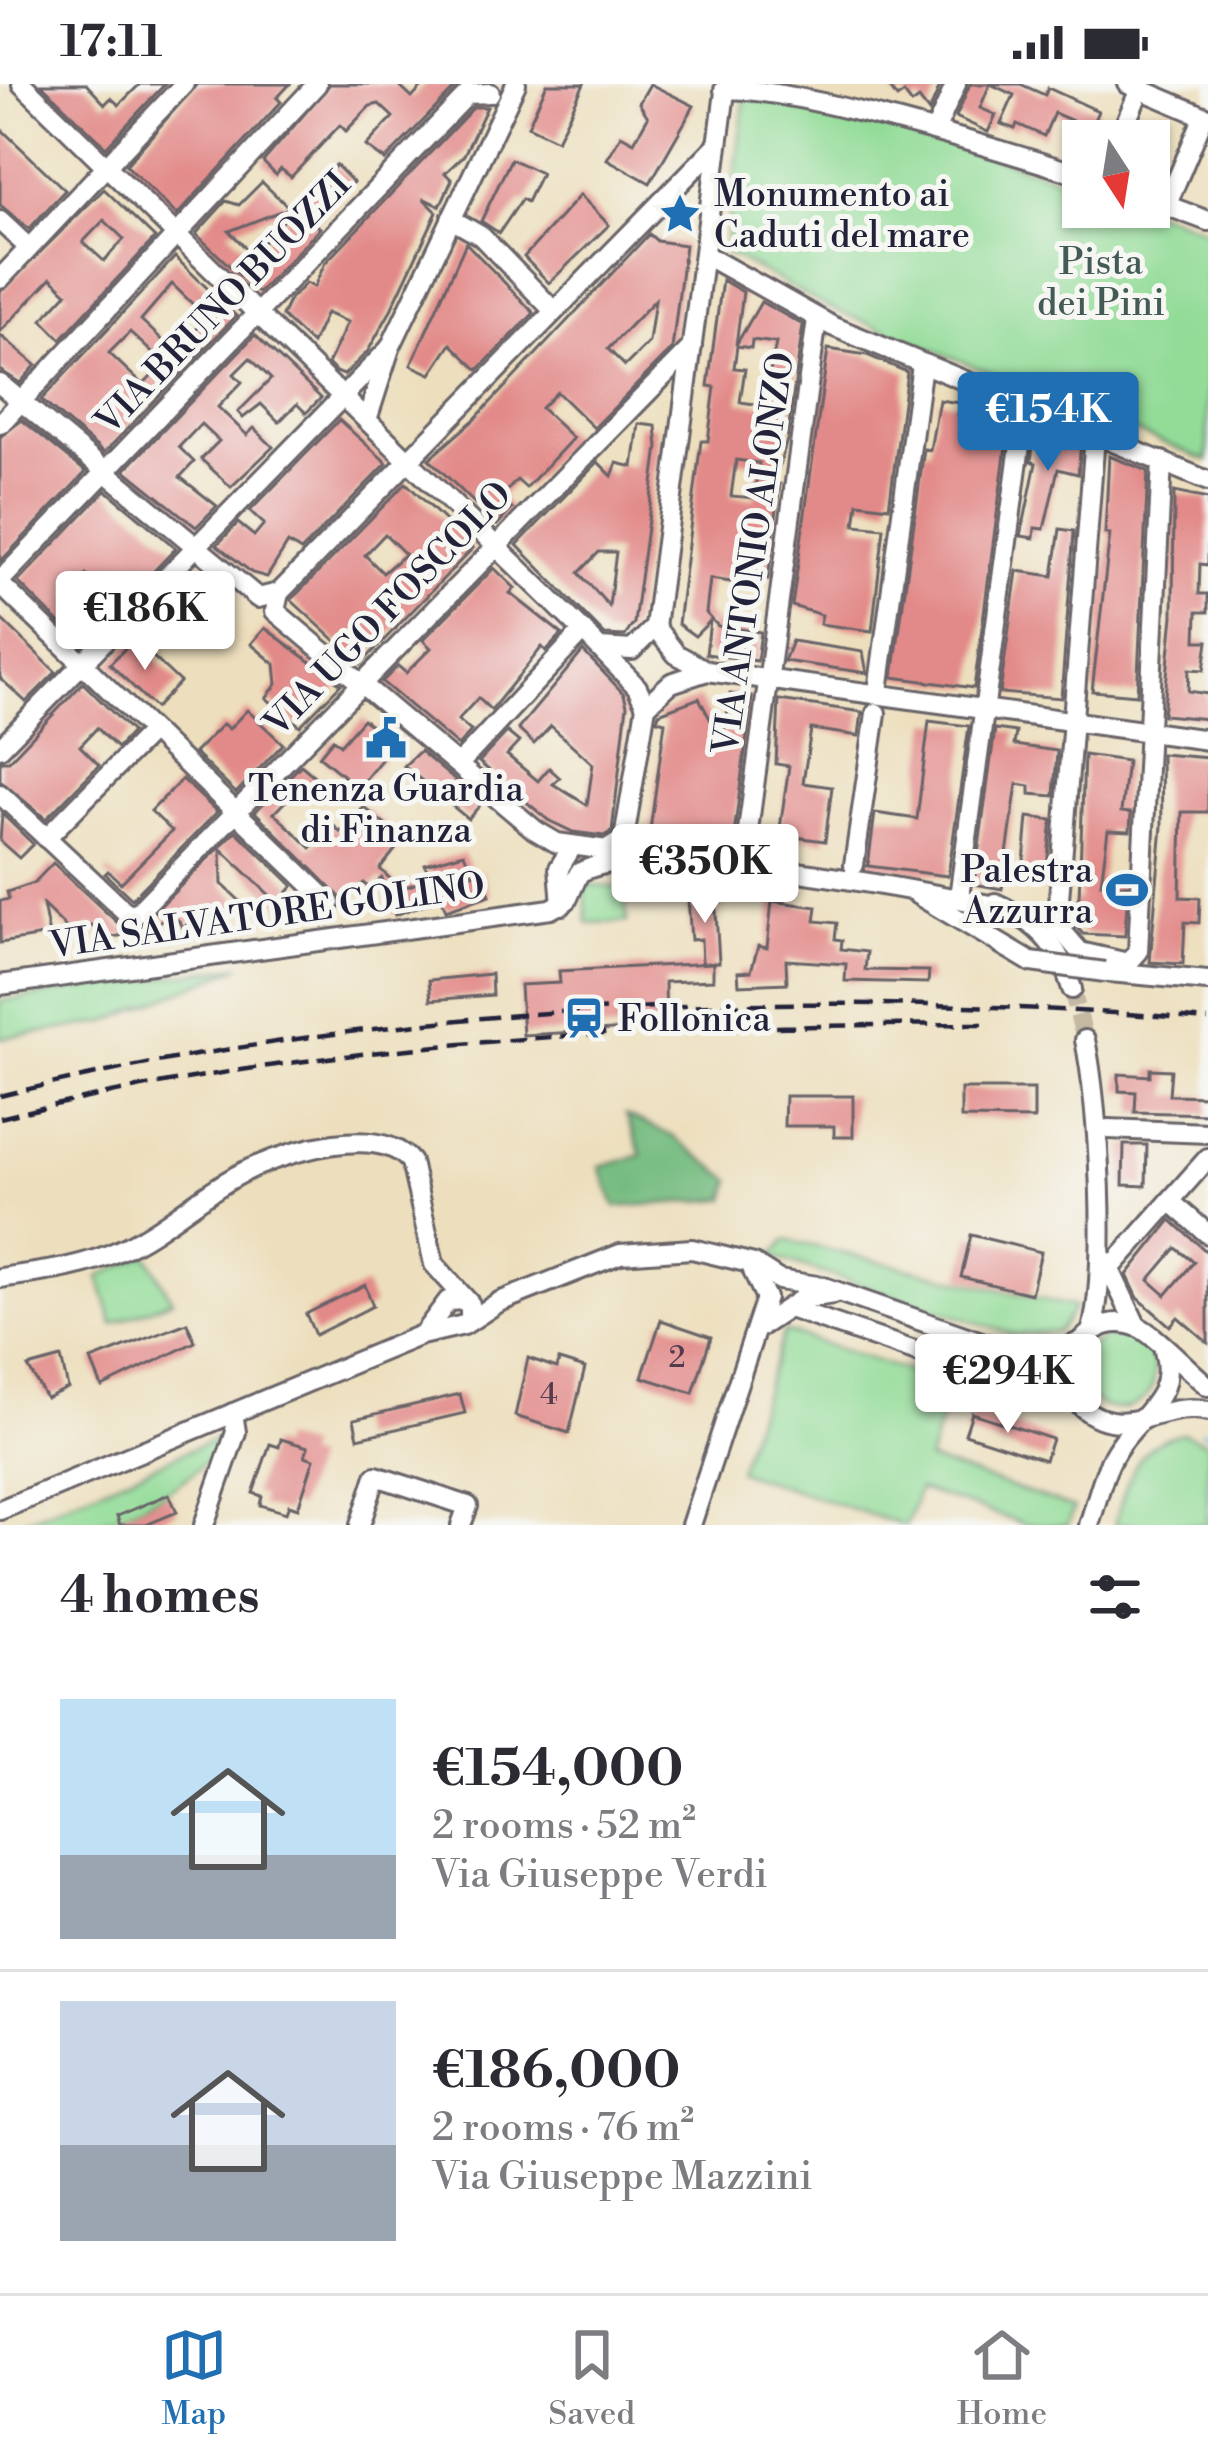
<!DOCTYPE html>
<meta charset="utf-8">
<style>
:root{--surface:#fff;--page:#f2f2f3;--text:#2b2b33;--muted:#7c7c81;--line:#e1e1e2;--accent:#1f6fb2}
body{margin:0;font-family:"Libre Bodoni",serif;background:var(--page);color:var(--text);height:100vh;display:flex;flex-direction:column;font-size:45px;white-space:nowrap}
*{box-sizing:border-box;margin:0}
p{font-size:39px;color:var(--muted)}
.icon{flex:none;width:66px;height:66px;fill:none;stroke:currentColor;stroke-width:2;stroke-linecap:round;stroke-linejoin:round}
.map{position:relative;height:1441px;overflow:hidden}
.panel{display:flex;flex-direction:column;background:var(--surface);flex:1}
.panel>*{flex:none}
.needle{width:78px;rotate:168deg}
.controls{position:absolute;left:1062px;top:36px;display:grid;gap:24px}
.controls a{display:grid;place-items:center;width:108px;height:108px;border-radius:0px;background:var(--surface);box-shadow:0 3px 9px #0004;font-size:60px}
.price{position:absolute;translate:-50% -102px;padding:0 27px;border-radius:12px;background:#fff;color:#222;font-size:39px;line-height:78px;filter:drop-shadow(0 3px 6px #0008)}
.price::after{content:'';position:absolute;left:50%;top:72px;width:36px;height:27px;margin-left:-18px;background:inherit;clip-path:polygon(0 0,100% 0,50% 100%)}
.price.on{background:var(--accent);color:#fff}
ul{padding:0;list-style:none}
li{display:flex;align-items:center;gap:36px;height:300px;padding:0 60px}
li+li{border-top:3px solid var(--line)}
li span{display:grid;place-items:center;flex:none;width:336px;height:240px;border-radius:0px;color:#555}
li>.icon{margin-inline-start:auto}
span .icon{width:144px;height:144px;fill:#fffc;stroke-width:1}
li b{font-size:51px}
h2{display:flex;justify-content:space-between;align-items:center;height:144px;padding:0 60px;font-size:51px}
.status{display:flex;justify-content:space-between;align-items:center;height:84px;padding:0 60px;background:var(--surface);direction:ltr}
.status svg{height:33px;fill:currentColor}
.tab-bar{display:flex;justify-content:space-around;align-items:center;height:168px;border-top:3px solid var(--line);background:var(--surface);font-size:33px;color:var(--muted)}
.tab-bar a{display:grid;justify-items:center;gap:6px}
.tab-bar .on{color:var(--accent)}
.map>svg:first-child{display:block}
.green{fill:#93dc98;stroke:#5a7f6a;stroke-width:3}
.forest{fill:#76bc80;stroke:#4c6f5e;stroke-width:3}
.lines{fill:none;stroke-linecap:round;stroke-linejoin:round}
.stream{stroke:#58b9d6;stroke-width:4.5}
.building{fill:#e28a89;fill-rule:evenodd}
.minor-tunnel{stroke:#c4b9a3;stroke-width:18;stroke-dasharray:18 9;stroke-linecap:butt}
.minor-casing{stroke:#696468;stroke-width:24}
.minor{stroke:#fff;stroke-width:18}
.rail{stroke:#22223b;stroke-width:4.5;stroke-dasharray:18 9;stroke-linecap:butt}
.minor-bridge-casing{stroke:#696468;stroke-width:24;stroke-linecap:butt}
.minor-bridge{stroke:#fff;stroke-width:18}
.labels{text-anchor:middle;stroke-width:10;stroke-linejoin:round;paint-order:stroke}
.number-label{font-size:30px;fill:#523c4e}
.poi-label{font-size:36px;fill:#22223b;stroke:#f6f6f2;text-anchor:start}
.park-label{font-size:36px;fill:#445a57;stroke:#f6f6f2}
.street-label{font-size:36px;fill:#22223b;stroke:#f6f6f2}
</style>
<div class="status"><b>17:11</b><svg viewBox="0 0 49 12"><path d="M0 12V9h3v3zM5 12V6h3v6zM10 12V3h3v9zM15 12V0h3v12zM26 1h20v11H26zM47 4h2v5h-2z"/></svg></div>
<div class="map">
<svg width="1208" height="1441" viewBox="0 0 1208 1441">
<rect width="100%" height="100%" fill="#f6f6f2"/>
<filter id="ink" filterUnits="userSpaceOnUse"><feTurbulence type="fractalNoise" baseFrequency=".00833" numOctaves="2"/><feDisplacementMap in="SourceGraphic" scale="24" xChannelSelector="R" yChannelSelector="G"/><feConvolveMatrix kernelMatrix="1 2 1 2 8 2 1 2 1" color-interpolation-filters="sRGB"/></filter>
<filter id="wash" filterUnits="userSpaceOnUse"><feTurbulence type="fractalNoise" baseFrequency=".004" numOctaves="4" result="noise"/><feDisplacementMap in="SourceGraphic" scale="48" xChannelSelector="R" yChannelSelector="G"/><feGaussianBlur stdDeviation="2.7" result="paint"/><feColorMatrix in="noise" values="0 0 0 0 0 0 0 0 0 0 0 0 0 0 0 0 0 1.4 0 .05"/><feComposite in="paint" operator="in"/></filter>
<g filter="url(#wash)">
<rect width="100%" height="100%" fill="#eddfbd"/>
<!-- green -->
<g class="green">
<polygon points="745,11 843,25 1083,102 1083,123 1144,123 1208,146 1208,377 825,222 725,168"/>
<polygon points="585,801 625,804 627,838 587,839"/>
<polygon points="241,882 104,939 0,954 0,917"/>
<polygon points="787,1156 1075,1223 1058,1247 1014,1251 771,1172"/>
<polygon points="147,1170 172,1216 113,1240 99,1193"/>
<polygon points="784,1247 952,1302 928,1376 1074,1424 1068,1441 1028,1441 919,1405 906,1441 901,1441 738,1387"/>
<circle cx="1118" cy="1288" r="37"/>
<path d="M1183,1349L1208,1359V1441H1114C1129,1397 1132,1359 1183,1349Z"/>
<path d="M213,1356L218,1358C210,1391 121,1435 89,1441C66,1441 37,1441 14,1441Z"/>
</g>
<!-- forest -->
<polygon class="forest" points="626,1031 672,1052 732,1096 726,1115 616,1123 600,1083 642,1071"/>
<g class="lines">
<!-- stream -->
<polyline class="stream" points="1203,1347 1208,1350"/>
</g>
<g id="blocks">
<!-- building -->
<g class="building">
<polygon points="41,0 86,0 105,20 111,14 119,21 140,0 165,0 106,63"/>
<polygon points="197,0 290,0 277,14 281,18 177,131 126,81"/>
<polygon points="330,0 397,0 412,14 425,0 459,0 385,76 366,62 393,33 379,20 370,22 346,47 340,41 291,93 281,85 276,91 263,78"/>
<polygon points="547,0 584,0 557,56 528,42"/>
<polygon points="650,0 694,22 650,99 607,75 621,51 634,58 648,33 639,19"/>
<polygon points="887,0 941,0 929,28 919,15 912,20 904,9 897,14"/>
<polygon points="970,0 1020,0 1045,11 1048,4 1098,27 1088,50 1077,46 1080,40 1054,29 1044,52 1017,40 1015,45 1001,40 1014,11 990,0 980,24 996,31 988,48 956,33"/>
<polygon points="474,23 487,23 464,71 445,89 452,96 440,122 423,114 437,128 389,230 368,267 344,291 336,288 328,280 348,238 326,229 312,260 282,232 290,215 306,199 314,203 325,179"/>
<polygon points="0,44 65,106 29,145 0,121"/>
<polygon points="511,75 541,89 527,118 522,115 499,149 481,137"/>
<polygon points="336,81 353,98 314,139 320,144 258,209 196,150 226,117 239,121 262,98 289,124 229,147 252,170"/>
<path d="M104,105L155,154L61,255L42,236L67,209L51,194L0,248V208ZM104,136L124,155L104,177L83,158Z"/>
<polygon points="580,111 609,141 549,199 524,173"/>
<path d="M649,150L657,157L685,161L672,265L594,344L557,308L541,324L573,354L526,404L517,396L501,413L512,425L497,441L429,375L474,336ZM655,216L649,258L625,282L608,265Z"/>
<polygon points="466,159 534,229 478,286 451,260 431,290 411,281"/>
<path d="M175,173L236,232L104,369L41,316ZM172,200L207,234L175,268L141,236ZM130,248L164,280L143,301L109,269Z"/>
<path d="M722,196L743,208L736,261L761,218L803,241L787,356L774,399L780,400L768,495L746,492L745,500L710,495L706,529L718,542L761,548L757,577L706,570L710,537L695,552L678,540L701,357H708L715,303L708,302ZM752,256L776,259L763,321L740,318L745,285L734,284L737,262L751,264ZM736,376L759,379L754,414L731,412Z"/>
<polygon points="0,251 36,281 20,299 0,286"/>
<polygon points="255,251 321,314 306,329 297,320 279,338 261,320 243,334 238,328 271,295 250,274 234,290 242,298 218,323 247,351 254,344 273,363 231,403 201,375 219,357 201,340 179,363 194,378 180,393 217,422 196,443 125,386"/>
<polygon points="828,265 867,271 907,288 889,423 858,419 855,441 884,444 872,547 820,540 822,531 792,522"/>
<polygon points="939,316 960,319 958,330 979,319 993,330 1010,332 974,604 893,593 924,365 930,366"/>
<polygon points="22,336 86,388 0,478 0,353"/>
<polygon points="339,336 387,379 301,467 288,459 267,493 252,489 217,461 238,439 254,452 264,440 250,427"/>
<path d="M639,340L656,342L658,363L634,539L625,552L605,551L517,461L598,378L612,392L617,379L633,383ZM599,468H616L609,522L579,489Z"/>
<polygon points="1036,341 1081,359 1078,390 1058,385 1044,445 1035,444 1034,454 1021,452 1036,379 1031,377"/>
<polygon points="1109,372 1148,387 1137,611 1092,607 1110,450 1105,450"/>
<path d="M406,399L473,464L361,580L291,516ZM385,450L405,470L383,489L365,471Z"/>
<polygon points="106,406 176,464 120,522 86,491 69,509 102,540 82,561 18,498"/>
<polygon points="1174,408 1208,415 1208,481 1200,480 1199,510 1208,510 1208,528 1197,528 1196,557 1208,557 1204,586 1189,585 1188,607 1208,610 1208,635 1163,631 1173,532"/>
<polygon points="1060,445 1074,447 1061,614 1000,609 1017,487 1053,492"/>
<polygon points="494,484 515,504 510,509 562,550 546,567 542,563 491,626 478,614 458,636 471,647 458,662 382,598 398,582 406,589 431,564 423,556"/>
<polygon points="187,507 215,525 220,542 208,557 179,535 183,523 178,518"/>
<polygon points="0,534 56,588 26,618 0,594"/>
<polygon points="265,544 341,600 300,642 266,614 277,600 275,580 251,560"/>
<polygon points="134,555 180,598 155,624 110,580"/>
<polygon points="792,557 863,568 867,589 784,577"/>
<polygon points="583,567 624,610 627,621 612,747 604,752 573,748 548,736 479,678 507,648 519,658 507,671 538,697 549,684 560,694 553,700 587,721 593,680 551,642 534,660 518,645"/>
<polygon points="83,599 132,648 117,664 97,644 80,662 99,681 46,735 0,697 0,677 9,677"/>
<polygon points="730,610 752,613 733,758 650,746 665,638 657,636 659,629 699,614 723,659"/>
<polygon points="779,616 862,628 859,652 811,645 803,699 832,703 825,757 779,751 789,682 776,680"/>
<polygon points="247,626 283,660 236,709 194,669 223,640 229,645"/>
<polygon points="363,635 394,660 358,704 319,672 333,655 340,661"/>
<polygon points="929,637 969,642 948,792 868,782 875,729 917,735"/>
<polygon points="995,645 1016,648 1014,661 1057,667 1054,712 1030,710 1030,702 1017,700 1002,805 974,800"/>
<polygon points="420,667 482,719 468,735 404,682"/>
<polygon points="1161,670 1208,674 1208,728 1182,728 1180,813 1200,814 1199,839 1185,838 1183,880 1150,878 1162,742"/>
<polygon points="1084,671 1127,677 1121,728 1131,729 1130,747 1108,746 1101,799 1128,801 1125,852 1083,850 1072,838 1073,816 1079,816"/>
<polygon points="301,681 320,697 313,706 303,699 274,729 311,764 333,741 340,748 364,723 403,756 380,785 401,805 430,794 425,780 464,769 472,790 481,787 490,811 446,826 441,814 395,831 382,794 369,804 364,799 343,816 255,728"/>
<polygon points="182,695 217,728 132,815 105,790 108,787 121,799 172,747 151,727"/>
<polygon points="2,730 33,760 19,774 0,757"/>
<polygon points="1028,733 1052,736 1046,792 1023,790"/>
<polygon points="236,747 293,802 278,819 221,765 222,800 241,818 228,832 198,832 183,844 178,836 161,836 153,847 105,854 91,841 78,855 43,821 49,851 0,859 0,817 9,815 7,808 34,799 53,779 123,844 135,847"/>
<polygon points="715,812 719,878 702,879 701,855 691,856 688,813"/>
<polygon points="772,817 817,823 815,837 837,839 835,855 842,856 841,865 867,868 865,886 929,887 928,899 845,897 846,880 786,876 787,899 739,901 738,888 751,887 758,862 767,864"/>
<polygon points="713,879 713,896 665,898 666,943 523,951 520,901 560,899 559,887"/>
<polygon points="491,890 492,911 431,916 429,896"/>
<polygon points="1150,985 1171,986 1169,1011 1208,1012 1208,1030 1135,1028 1136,1008 1119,1007 1119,990 1150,992"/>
<polygon points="961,1005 1034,1005 1034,1035 961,1034"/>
<polygon points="785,1012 853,1012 853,1053 834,1053 834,1042 784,1042"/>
<polygon points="1124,1061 1147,1061 1146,1102 1123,1101"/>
<path d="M1171,1136L1208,1169V1259L1178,1233L1170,1242L1138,1214L1127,1191ZM1176,1164L1194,1178L1166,1211L1149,1196Z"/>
<polygon points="971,1151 1041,1168 1031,1210 961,1193"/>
<polygon points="365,1201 373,1222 315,1251 306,1230"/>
<polygon points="661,1236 711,1253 693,1309 642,1293"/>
<polygon points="187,1239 195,1258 102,1303 91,1276"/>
<polygon points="61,1274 68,1304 46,1314 28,1283"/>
<polygon points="528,1274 557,1284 559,1276 585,1284 569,1349 515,1332"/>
<polygon points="460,1310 465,1329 358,1354 354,1335"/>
<polygon points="972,1329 1052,1355 1045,1376 965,1350"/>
<polygon points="281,1355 308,1363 305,1372 314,1375 298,1424 289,1421 286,1429 260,1421 262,1412 253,1409 270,1360 279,1363"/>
<polygon points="169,1410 177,1428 146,1441 120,1441 117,1432"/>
</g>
</g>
</g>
<g filter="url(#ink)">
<use href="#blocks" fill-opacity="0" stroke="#696468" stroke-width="3"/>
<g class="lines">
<!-- minor-tunnel -->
<polyline class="minor-tunnel" points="1072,905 1085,956"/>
<!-- minor casing -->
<g class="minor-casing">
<g id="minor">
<polyline points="22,0 583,547 637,603 646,622"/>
<polyline points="1128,0 1208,34"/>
<path d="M724,6C788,0 1011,69 1083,92"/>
<polyline points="936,45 956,0"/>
<polyline points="1118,57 1140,5"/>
<polyline points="1149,115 1208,137"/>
<polyline points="1166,122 1204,32"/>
<polyline points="451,135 481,152 554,227"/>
<polyline points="0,137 29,164"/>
<polyline points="705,171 832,242 1208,397"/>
<polyline points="0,195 184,0"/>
<polyline points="0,300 258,514 279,509 718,60"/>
<polyline points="367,336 390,264 516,0"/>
<polyline points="0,340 317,0"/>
<polyline points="1095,352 1057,841 1080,868 1128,879 1138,868 1162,377"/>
<polyline points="0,497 468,10 490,9"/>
<polyline points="0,500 330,819"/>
<polyline points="279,509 275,527 535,746 557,759 607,766 624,755 646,622"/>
<polyline points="655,543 676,570 707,587 1208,656"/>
<polyline points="600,564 632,566 655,543 726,0"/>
<polyline points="878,607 922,280"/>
<polyline points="646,622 671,599 707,587"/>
<polyline points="0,664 390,264"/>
<polyline points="459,680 583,547"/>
<polyline points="0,710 132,834 692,263"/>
<polyline points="46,754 151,648"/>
<polyline points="854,781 876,629"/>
<polyline points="743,784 817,235"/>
<polyline points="960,806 1025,324"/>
<polyline points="918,811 1031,878"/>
<path d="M995,819C1036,838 1059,860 1072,905"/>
<polyline points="562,821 559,784 572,763"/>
<polyline points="1109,888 1208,897"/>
<path d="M0,901L551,825L567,816L579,789C644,751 923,808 1005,824"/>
<path d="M1085,956C1099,1021 1108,1183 1092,1246"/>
<polyline points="1108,1045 1208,1049"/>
<polyline points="1170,1117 1208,1150"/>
<polyline points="1106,1177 1136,1241"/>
<polyline points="1109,1186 1208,1074"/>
<path d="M0,1194C40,1188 81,1184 118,1167C166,1146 204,1106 252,1084C291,1067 380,1039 411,1078L434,1180L470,1220V1236"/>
<polyline points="789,1224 1037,1309"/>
<polyline points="758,1244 802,1215 833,1210"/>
<polyline points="424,1249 448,1217 466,1216"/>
<polyline points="1021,1270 1056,1269 1079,1258"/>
<path d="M1208,1302C1191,1289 1154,1249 1138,1243C1078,1219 1040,1311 1100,1334C1135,1348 1170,1317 1208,1327"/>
<polyline points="0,1426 421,1251 464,1241 499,1218 620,1170 692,1165 754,1180 779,1196 824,1203 1016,1270 1071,1304"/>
<polyline points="204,1441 236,1348 233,1329"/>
<polyline points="360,1441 376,1392 468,1422 461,1441"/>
<polyline points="691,1441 766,1214 753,1187"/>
<path d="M1089,1441C1097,1417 1103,1388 1116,1367C1138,1331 1178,1314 1164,1267"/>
</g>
</g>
<!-- minor -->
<use href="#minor" class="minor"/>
<!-- rail -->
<g class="rail">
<path d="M0,1012C390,916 809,903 1208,936"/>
<path d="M0,1034C321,954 653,942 983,940"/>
</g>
<!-- minor-bridge casing -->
<g class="minor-bridge-casing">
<polyline id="minor-bridge" points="1031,878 1105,888"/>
</g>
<!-- minor-bridge -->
<use href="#minor-bridge" class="minor-bridge"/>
</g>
</g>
<!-- icons -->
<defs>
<g id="sight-bare" transform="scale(3.24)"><path d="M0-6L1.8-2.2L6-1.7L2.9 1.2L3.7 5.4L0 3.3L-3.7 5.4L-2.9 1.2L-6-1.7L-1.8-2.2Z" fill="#1f6fb2" stroke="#f6f6f2" stroke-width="2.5" paint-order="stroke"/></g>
<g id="civic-bare" transform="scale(3.24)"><path d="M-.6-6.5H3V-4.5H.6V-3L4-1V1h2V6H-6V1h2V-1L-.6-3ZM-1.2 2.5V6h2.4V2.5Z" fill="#1f6fb2" stroke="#f6f6f2" stroke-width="2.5" paint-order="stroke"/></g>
<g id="stadium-bare" transform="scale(3.24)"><path d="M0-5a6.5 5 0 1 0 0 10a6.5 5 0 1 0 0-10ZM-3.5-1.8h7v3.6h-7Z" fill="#1f6fb2" stroke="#f6f6f2" stroke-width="2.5" paint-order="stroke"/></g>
<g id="station-bare" transform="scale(3.24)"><path d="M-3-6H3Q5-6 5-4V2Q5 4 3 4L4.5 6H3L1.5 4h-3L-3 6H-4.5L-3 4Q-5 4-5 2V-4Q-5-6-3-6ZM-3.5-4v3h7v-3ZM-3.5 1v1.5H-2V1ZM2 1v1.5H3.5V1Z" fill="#1f6fb2" stroke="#f6f6f2" stroke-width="2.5" paint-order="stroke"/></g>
</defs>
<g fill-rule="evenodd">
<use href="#sight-bare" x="680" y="130"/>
<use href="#civic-bare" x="386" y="654"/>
<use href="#stadium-bare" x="1127" y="806"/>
<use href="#station-bare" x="584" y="934"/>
</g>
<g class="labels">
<!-- number labels -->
<g class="number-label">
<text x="677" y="1283">2</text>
<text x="549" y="1320">4</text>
</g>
<!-- poi labels -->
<g class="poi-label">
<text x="714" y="122">Monumento ai<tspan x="714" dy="41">Caduti del mare</tspan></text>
<text x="386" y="717" text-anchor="middle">Tenenza Guardia<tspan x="386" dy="41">di Finanza</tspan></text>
<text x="1093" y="798" text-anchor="end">Palestra<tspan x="1093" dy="41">Azzurra</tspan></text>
<text x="618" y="947">Follonica</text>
</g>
<!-- park labels -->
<g class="park-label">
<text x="1101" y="190">Pista<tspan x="1101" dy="41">dei Pini</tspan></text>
</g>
<!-- street labels -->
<g class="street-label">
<text transform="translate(222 218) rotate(-46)" y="13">VIA BRUNO BUOZZI</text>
<text transform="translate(752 469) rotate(-82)" y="13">VIA ANTONIO ALONZO</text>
<text transform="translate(387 524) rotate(-46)" y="13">VIA UGO FOSCOLO</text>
<text transform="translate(267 830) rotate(-8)" y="13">VIA SALVATORE GOLINO</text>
</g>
</g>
</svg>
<div class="controls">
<a><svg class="needle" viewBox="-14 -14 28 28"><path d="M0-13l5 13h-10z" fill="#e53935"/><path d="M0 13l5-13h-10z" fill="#7c7c81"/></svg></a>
</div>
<b class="price on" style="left:1048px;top:390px">€154K</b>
<b class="price" style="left:145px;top:589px">€186K</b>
<b class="price" style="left:705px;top:842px">€350K</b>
<b class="price" style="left:1008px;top:1352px">€294K</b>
</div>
<section class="panel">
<h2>4 homes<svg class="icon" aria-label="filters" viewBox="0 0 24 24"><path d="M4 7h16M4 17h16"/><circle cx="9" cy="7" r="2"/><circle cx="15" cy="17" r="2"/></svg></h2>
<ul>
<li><span style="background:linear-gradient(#bfe0f5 65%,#9aa5b1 0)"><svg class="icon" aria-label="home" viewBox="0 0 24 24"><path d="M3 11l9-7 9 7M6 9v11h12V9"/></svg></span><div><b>€154,000</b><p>2 rooms · 52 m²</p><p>Via Giuseppe Verdi</p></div></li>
<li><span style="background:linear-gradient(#c9d6e8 60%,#9aa5b1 0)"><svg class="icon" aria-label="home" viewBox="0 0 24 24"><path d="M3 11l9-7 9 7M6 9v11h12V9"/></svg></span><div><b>€186,000</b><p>2 rooms · 76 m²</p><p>Via Giuseppe Mazzini</p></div></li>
</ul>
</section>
<nav class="tab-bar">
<a class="on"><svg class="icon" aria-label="map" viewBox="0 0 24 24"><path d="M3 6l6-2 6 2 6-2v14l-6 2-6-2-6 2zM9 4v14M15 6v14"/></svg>Map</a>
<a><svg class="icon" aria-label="saved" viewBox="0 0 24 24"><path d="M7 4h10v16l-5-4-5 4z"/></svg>Saved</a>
<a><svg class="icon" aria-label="home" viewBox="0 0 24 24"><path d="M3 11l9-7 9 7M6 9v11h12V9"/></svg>Home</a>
</nav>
